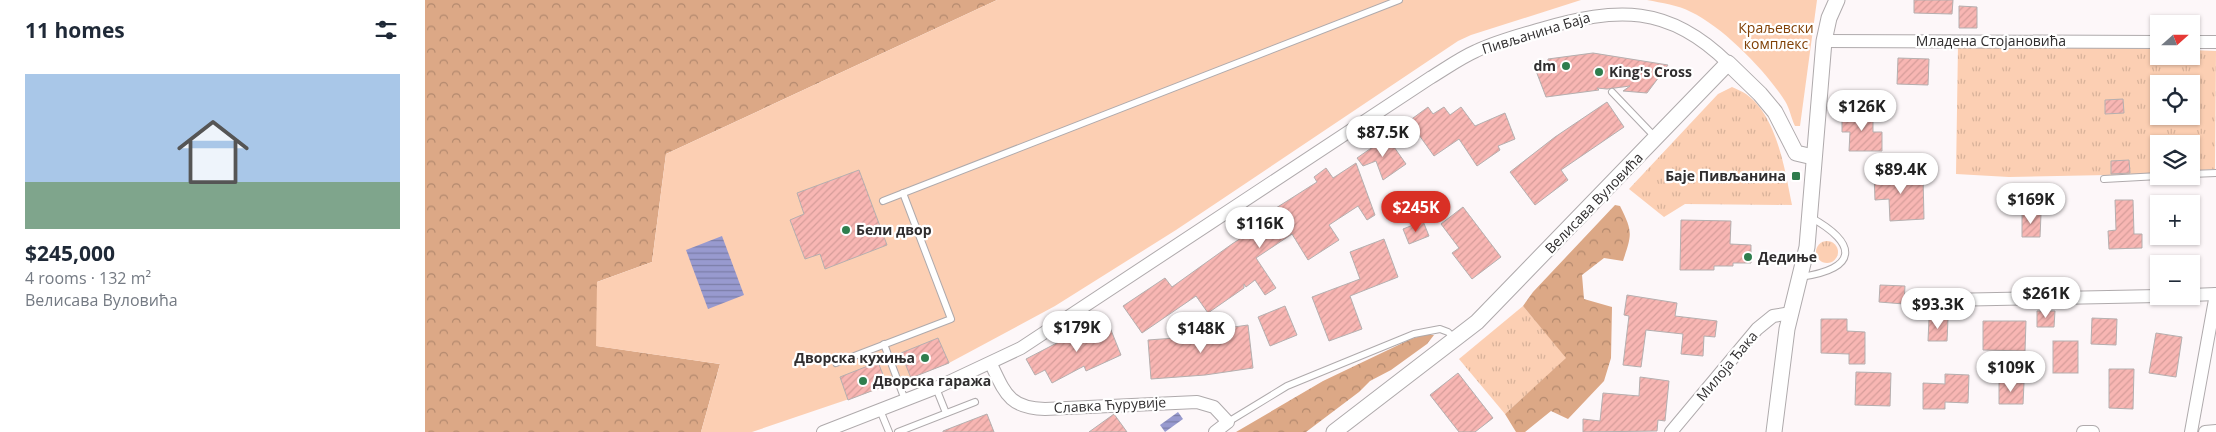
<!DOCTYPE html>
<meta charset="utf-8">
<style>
:root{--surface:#fff;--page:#f6f6f7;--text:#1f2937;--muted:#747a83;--line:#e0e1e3;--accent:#d93025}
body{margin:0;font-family:"Open Sans",sans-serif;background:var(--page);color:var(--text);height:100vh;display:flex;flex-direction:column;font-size:19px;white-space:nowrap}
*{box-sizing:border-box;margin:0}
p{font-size:16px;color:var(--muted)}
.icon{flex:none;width:28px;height:28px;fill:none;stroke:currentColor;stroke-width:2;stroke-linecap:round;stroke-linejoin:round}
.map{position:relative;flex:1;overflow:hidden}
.side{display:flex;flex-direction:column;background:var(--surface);width:425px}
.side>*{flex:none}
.needle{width:32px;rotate:69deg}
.fabs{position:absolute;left:1725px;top:15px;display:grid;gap:10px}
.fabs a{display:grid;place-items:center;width:50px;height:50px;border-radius:0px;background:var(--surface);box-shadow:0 1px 4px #0004;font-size:25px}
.price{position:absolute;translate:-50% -42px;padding:0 11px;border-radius:18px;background:#fff;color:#222;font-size:16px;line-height:32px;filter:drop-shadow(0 1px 2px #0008)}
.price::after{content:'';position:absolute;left:50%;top:30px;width:15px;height:11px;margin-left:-8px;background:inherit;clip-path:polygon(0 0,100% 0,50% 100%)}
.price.current{background:var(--accent);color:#fff}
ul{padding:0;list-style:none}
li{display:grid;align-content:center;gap:10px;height:265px;padding:0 25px}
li+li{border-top:1px solid var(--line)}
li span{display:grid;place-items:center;height:155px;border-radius:0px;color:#555}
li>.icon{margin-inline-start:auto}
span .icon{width:90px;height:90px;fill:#fffc;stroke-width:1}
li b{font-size:21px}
h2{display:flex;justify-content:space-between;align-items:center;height:60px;padding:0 25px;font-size:21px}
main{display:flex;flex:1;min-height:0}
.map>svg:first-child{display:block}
.grass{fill:url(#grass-tufts);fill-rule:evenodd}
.forest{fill:url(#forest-crowns)}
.green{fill:#fccfb3}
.water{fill:url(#water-rules)}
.building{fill:url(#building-hatch);stroke:#b5afaf}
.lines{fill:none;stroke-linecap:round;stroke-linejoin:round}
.service-casing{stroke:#afaaac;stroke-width:8}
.minor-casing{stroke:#afaaac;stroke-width:14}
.tertiary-casing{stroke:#afaaac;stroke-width:17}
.service{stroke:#fff;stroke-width:6}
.minor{stroke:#fff;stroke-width:12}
.tertiary{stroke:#fff;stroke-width:15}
.poi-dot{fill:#2f7e4e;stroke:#fff;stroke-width:2}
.labels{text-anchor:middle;stroke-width:4.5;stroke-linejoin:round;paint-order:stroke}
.park-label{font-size:14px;fill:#804107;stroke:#fff}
.street-label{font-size:14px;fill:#302e2f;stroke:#fff}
.poi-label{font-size:14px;font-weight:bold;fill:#302e2f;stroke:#fff;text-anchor:start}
</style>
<main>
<section class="side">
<h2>11 homes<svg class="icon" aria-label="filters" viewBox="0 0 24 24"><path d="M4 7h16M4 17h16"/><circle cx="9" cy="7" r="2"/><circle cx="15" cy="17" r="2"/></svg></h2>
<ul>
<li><span style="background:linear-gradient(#a9c7e8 70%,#7fa58c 0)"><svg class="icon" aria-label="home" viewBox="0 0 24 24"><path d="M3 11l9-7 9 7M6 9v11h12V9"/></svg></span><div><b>$245,000</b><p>4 rooms · 132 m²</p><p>Велисава Вуловића</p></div></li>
</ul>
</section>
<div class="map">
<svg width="1791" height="432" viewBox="0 0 1791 432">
<defs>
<pattern id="grass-tufts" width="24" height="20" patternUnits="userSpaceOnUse" patternTransform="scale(1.25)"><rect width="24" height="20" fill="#fccfb3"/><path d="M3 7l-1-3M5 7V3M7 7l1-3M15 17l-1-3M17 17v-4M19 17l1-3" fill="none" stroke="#d8b29a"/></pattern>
<pattern id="forest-crowns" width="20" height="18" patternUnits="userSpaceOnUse" patternTransform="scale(1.25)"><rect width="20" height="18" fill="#dca886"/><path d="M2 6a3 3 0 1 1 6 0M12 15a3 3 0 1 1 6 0" fill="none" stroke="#b3896e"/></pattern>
<pattern id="water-rules" width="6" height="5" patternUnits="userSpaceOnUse" patternTransform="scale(1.25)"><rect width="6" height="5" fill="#989acf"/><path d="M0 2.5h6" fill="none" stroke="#7c7ea8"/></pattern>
<pattern id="building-hatch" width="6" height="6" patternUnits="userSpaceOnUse" patternTransform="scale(1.25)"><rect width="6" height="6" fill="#f8b6b3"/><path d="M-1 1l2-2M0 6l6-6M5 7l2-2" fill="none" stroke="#d59d9a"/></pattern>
</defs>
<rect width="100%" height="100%" fill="#fdf7f9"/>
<!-- grass -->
<g class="grass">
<path d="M1533,45L1734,49V56H1766V50L1791,51L1790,169L1766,171V144H1734V174L1584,177L1531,174ZM1734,84H1766V116H1734Z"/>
<path d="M1307,87C1311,89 1317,91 1321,94C1352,116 1360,170 1367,205L1260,204L1239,217L1204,189L1293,94Z"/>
<circle cx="1402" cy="252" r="11"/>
<polygon points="1098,306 1142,358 1080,414 1034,359"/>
</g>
<!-- forest -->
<g class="forest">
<polygon points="0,0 572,0 241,154 227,262 172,282 172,346 295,364 276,432 0,432"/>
<path d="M1190,205L1195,206C1208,232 1207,234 1198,261L1179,258L1157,275L1159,299L1187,307L1186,358L1179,381L1143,419L1126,411L1100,432H1091L1080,414L1141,358L1098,306L1108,292Z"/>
<polygon points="999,335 1009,335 1002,344 966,370 945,381 934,392 881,432 811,432 898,381 986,339"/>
</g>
<!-- green -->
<g class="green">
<polygon points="572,0 1156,0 1046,35 1033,41 751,230 630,306 524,363 486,378 327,432 276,432 295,364 171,346 172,282 227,262 241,154"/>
<path d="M1222,0H1392L1375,126H1370C1366,118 1365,109 1360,101C1341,71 1298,27 1266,12C1253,5 1237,3 1222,0Z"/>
</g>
<!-- water -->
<g class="water">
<polygon points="297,236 319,295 283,309 261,250"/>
<polygon points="753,412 758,419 740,432 735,425"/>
</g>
<!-- building -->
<g class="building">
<polygon points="1489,0 1528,0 1527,14 1489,13"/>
<polygon points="1534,6 1552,7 1552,28 1534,28"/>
<polygon points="1168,53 1243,65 1222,93 1198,91 1205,86 1182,89 1172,88 1174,90 1121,97 1108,63 1123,62 1123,59"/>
<polygon points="1473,58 1504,59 1503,85 1472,84"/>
<polygon points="1698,99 1699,113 1680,114 1680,100"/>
<polygon points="1182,102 1199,127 1136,170 1143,180 1110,205 1085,172 1130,137"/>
<polygon points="1003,107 1008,114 1019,107 1025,115 1036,107 1050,126 1080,113 1090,139 1073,146 1075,150 1052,166 1034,139 1009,156 984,121"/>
<polygon points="1417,113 1448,113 1448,132 1457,132 1457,151 1424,151 1425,132 1417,132"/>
<polygon points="962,137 981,164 958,180 951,161 938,166 932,158"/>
<polygon points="1704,160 1705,173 1686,174 1686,161"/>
<polygon points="931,163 950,215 942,220 933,206 904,225 914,240 883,260 867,234 831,258 851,288 840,295 830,280 821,287 819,284 819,288 783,313 771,296 717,333 698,306 740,278 747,287 807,244 854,213 851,208 892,182 889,177 901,168 908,178"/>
<polygon points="434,170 462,245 400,269 395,254 380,259 365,220 379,214 372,193"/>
<polygon points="1485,172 1485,177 1498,177 1499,219 1465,221 1464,199 1450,200 1449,173"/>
<polygon points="1690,200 1708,200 1709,234 1717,234 1717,248 1684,249 1683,231 1691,230"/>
<polygon points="1038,207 1076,257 1047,279 1027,253 1034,248 1016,224"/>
<polygon points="1597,213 1616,214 1615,237 1597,237"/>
<polygon points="1256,220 1306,221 1305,244 1326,245 1326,263 1308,263 1308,266 1289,266 1289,270 1255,270"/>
<polygon points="998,221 1004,236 984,244 978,229"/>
<polygon points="959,239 973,277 925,296 937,329 904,341 887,297 935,279 925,252"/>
<polygon points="1455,285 1480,286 1479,304 1454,302"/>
<polygon points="1202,295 1252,303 1250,316 1292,321 1290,337 1279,336 1278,356 1256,354 1258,334 1221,330 1216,367 1198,365 1204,316 1199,315"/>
<polygon points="860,306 872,335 845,346 833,317"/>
<polygon points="1612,311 1630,311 1629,327 1612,327"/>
<polygon points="1667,318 1692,319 1691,345 1666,344"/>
<polygon points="1396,319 1422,319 1422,331 1440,332 1440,364 1424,364 1424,354 1396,353"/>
<polygon points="1504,319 1523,319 1522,341 1503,341"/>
<polygon points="682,320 696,355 661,371 659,366 627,383 620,370 610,375 601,359 651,333"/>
<polygon points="1558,321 1601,321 1600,351 1558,350"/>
<polygon points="823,325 828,368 780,375 726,379 723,340 790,335 809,327"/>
<polygon points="1731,333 1757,337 1751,377 1724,373"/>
<polygon points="513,338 524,363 486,378 476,353"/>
<rect x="1628" y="341" width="25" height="32"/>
<polygon points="453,362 462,385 423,400 415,377"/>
<polygon points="1684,369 1709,369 1708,409 1684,408"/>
<polygon points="1431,372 1466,373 1465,406 1430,405"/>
<polygon points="1033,373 1068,418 1050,432 1034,432 1005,395"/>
<polygon points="1520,374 1544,375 1543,403 1520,402 1520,409 1498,409 1498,383 1520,384"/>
<polygon points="1215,377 1244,381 1240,421 1233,420 1232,431 1158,432 1158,419 1175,421 1178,393 1214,396"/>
<polygon points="1574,382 1599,383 1598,404 1574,404"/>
<polygon points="562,414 569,432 518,432 518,431"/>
<polygon points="689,414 702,432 664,432"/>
</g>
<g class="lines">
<!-- service casing -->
<g class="service-casing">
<g id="service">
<polyline points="1187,92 1230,137"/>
<polyline points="1766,174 1791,173"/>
<polyline points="1679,179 1734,176"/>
<polyline points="458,201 974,0"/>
<path d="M1375,277C1433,269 1434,244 1385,217"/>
<polyline points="459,344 480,400"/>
<polyline points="411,363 526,319 478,193"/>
<polyline points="511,388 521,413"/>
<polyline points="455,410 464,432"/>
<polyline points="803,422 862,386 989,334 1015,329 1023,332 1030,339"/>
<polyline points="473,432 550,402"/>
</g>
</g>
<!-- minor casing -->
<g class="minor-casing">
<g id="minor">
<polyline points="1399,41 1734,42"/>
<polyline points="1766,42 1791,42"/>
<polyline points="1766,295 1791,294"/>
<polyline points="1521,300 1734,296"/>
<path d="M566,364C580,393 584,408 620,409L772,402L789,407L803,422L790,432"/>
<path d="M398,432L511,388L596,348L1005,78C1020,69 1035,58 1051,51C1072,41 1095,35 1116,29C1192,7 1243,4 1303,63"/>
<polyline points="1246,432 1332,329 1348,316 1366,313"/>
<polyline points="1658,432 1668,432"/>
<polyline points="1766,432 1791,294"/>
<polyline points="1780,432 1791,431"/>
</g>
</g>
<!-- tertiary casing -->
<g class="tertiary-casing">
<g id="tertiary">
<polyline points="909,432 1052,322 1303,63 1335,94 1350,112 1371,153 1388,157"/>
<polyline points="1349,432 1362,329 1382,247 1399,41 1404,18 1412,0"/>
</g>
</g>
<!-- service -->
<use href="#service" class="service"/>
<!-- minor -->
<use href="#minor" class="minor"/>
<!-- tertiary -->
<use href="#tertiary" class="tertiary"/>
</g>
<!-- markers -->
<g class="poi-dot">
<circle cx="1141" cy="66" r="5"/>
<circle cx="1174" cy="72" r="5"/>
<rect x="1366" y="171" width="10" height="10" rx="2.5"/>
<circle cx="421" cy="230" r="5"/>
<circle cx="1323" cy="257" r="5"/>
<circle cx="500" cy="358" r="5"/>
<circle cx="438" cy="381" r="5"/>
</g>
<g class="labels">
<!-- park labels -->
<g class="park-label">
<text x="1351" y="33">Краљевски<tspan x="1351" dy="16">комплекс</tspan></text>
</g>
<!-- street labels -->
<g class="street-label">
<text transform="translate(1111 33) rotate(-17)" y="5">Пивљанина Баја</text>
<text x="1566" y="46">Младена Стојановића</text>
<text transform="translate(1169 203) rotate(-46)" y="5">Велисава Вуловића</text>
<text transform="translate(1302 366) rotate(-50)" y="5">Милоја Ђака</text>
<text transform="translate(685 405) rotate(-3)" y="5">Славка Ћурувије</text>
</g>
<!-- poi labels -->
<g class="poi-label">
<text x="1131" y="71" text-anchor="end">dm</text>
<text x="1184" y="77">King's Cross</text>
<text x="1361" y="181" text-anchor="end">Баје Пивљанина</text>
<text x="431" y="235">Бели двор</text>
<text x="1333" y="262">Дедиње</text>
<text x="490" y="363" text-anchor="end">Дворска кухиња</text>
<text x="448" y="386">Дворска гаража</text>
</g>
</g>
</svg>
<div class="fabs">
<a><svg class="needle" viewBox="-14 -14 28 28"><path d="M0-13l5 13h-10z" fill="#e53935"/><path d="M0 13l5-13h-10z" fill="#747a83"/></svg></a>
<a><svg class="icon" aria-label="locate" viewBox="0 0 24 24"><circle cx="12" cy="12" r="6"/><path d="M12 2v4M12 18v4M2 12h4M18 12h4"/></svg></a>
<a><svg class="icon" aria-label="layers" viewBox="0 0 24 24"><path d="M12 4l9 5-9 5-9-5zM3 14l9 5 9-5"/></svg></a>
<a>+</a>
<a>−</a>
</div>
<b class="price" style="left:1437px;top:132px">$126K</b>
<b class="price" style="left:958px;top:158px">$87.5K</b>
<b class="price" style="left:1476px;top:195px">$89.4K</b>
<b class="price" style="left:1606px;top:225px">$169K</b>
<b class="price current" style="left:991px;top:233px">$245K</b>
<b class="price" style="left:835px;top:249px">$116K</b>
<b class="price" style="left:1621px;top:319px">$261K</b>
<b class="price" style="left:1513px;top:330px">$93.3K</b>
<b class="price" style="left:652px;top:353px">$179K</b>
<b class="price" style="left:776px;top:354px">$148K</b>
<b class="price" style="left:1586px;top:393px">$109K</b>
</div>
</main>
